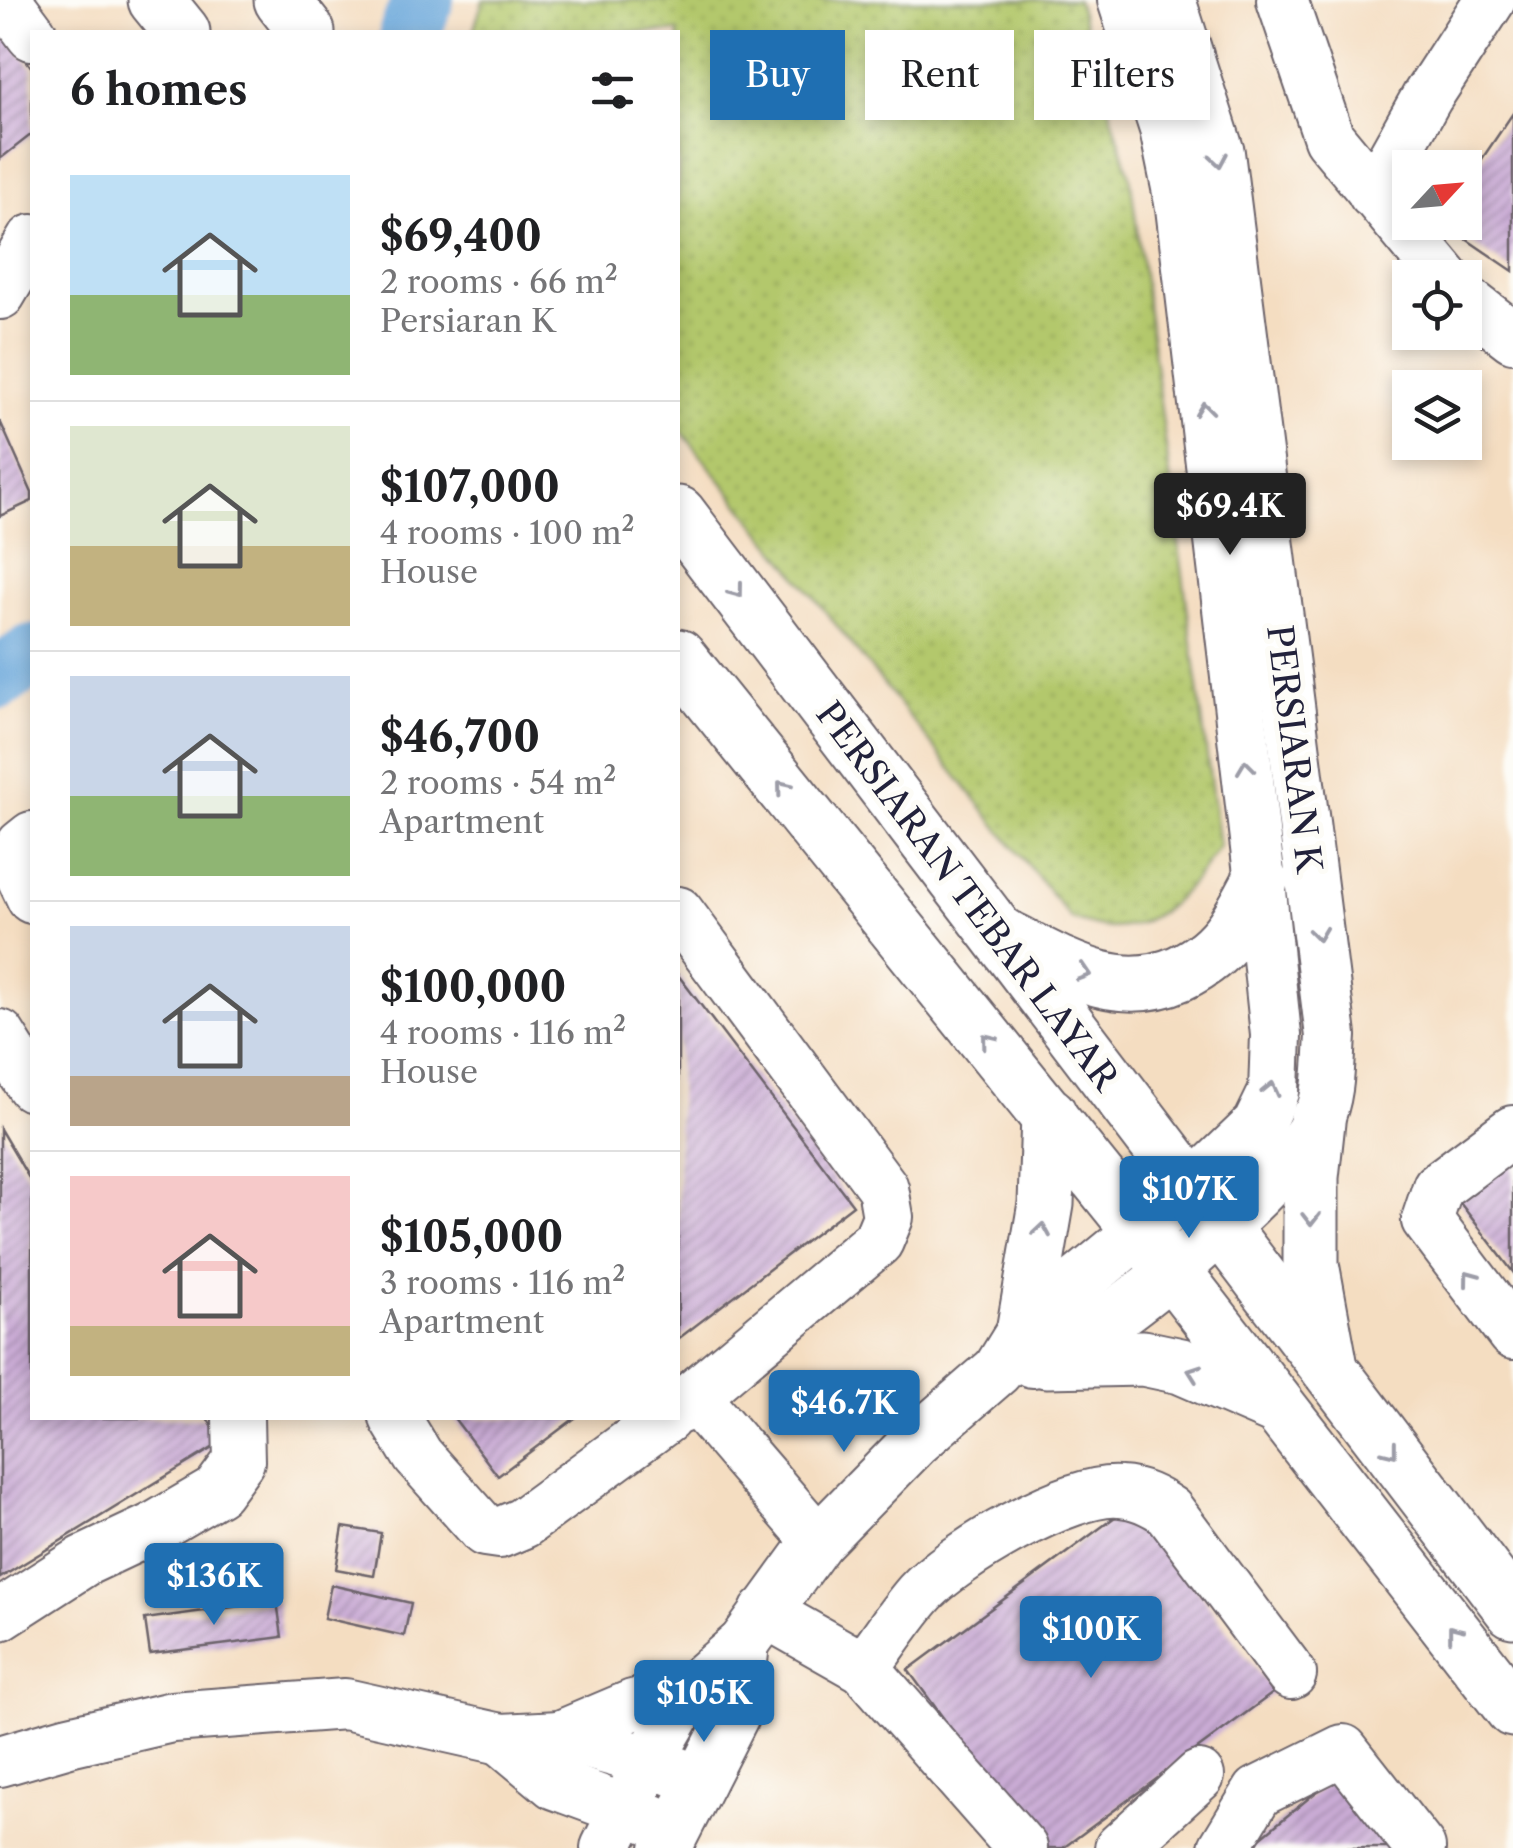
<!DOCTYPE html>
<meta charset="utf-8">
<style>
:root{--surface:#fff;--page:#f6f6f6;--text:#202124;--muted:#757577;--line:#e0e0e0;--accent:#1f6fb2}
body{margin:0;font-family:"Libre Caslon Text",serif;background:var(--page);color:var(--text);height:100vh;display:flex;flex-direction:column;font-size:38px;white-space:nowrap}
*{box-sizing:border-box;margin:0}
p{font-size:32px;color:var(--muted)}
.icon{flex:none;width:55px;height:55px;fill:none;stroke:currentColor;stroke-width:2;stroke-linecap:round;stroke-linejoin:round}
.map{position:relative;flex:1;overflow:hidden}
.panel{position:absolute;left:30px;top:30px;width:650px;height:1390px;display:flex;flex-direction:column;background:var(--surface);border-radius:0px;box-shadow:0 5px 15px #0003}
.panel>*{flex:none}
.top-card{position:absolute;left:710px;top:30px;width:652px;height:90px;display:flex;gap:20px}
.needle{width:65px;rotate:64deg}
.tools{position:absolute;left:1392px;top:150px;display:grid;gap:20px}
.tools a{display:grid;place-items:center;width:90px;height:90px;border-radius:0px;background:var(--surface);box-shadow:0 5px 15px #0003;font-size:50px}
.price{position:absolute;translate:-50% -85px;padding:0 22px;border-radius:10px;background:var(--accent);color:#fff;font-size:32px;line-height:65px;filter:drop-shadow(0 2px 5px #0008)}
.price::after{content:'';position:absolute;left:50%;top:60px;width:30px;height:22px;margin-left:-15px;background:inherit;clip-path:polygon(0 0,100% 0,50% 100%)}
.price.selected{background:#222;color:#fff}
ul{padding:0;list-style:none}
li{display:flex;align-items:center;gap:30px;height:250px;padding:0 40px}
li+li{border-top:2px solid var(--line)}
li span{display:grid;place-items:center;flex:none;width:280px;height:200px;border-radius:0px;color:#555}
li>.icon{margin-inline-start:auto}
span .icon{width:120px;height:120px;fill:#fffc;stroke-width:1}
li b{font-size:42px}
h2{display:flex;justify-content:space-between;align-items:center;height:120px;padding:0 40px;font-size:42px}
.chip{padding:0 35px;border-radius:0px;background:var(--surface);box-shadow:0 5px 15px #0003;font-size:35px;line-height:90px}
.chip.selected{background:var(--accent);color:#fff}
.map>svg:first-child{display:block}
.grass{fill:url(#grass-dots);stroke:#6a7554;stroke-width:2.5}
.lines{fill:none;stroke-linecap:round;stroke-linejoin:round}
.river{stroke:#67a6da;stroke-width:62}
.building{fill:url(#building-hatch)}
.minor-casing{stroke:#6c636a;stroke-width:54}
.major-casing{stroke:#6c636a;stroke-width:59}
.minor{stroke:#fff;stroke-width:50}
.major{stroke:#fff;stroke-width:55}
.oneway{stroke:#9c9ca7}
.labels{text-anchor:middle;stroke-width:10;stroke-linejoin:round;paint-order:stroke}
.street-label{font-size:35px;fill:#22223b;stroke:#fdfcf7}
</style>
<div class="map">
<svg width="1513" height="1848" viewBox="0 0 1513 1848">
<defs>
<pattern id="grass-dots" width="8" height="8" patternUnits="userSpaceOnUse" patternTransform="scale(2.5)"><rect width="8" height="8" fill="#b3c86c"/><path d="M2 2h.1M6 6h.1" fill="none" stroke="#9aac5e" stroke-width="1.8" stroke-linecap="round"/></pattern>
<pattern id="building-hatch" width="6" height="6" patternUnits="userSpaceOnUse" patternTransform="scale(2.5)"><rect width="6" height="6" fill="#caacd5"/><path d="M-1 1l2-2M0 6l6-6M5 7l2-2" fill="none" stroke="#a48cae"/></pattern>
</defs>
<rect width="100%" height="100%" fill="#fdfcf7"/>
<filter id="ink" filterUnits="userSpaceOnUse"><feTurbulence type="fractalNoise" baseFrequency=".01" numOctaves="2"/><feDisplacementMap in="SourceGraphic" scale="20" xChannelSelector="R" yChannelSelector="G"/><feConvolveMatrix kernelMatrix="1 2 1 2 8 2 1 2 1" color-interpolation-filters="sRGB"/></filter>
<filter id="wash" filterUnits="userSpaceOnUse"><feTurbulence type="fractalNoise" baseFrequency=".0048" numOctaves="4" result="noise"/><feDisplacementMap in="SourceGraphic" scale="40" xChannelSelector="R" yChannelSelector="G"/><feGaussianBlur stdDeviation="2.25" result="paint"/><feColorMatrix in="noise" values="0 0 0 0 0 0 0 0 0 0 0 0 0 0 0 0 0 1.4 0 .05"/><feComposite in="paint" operator="in"/></filter>
<g filter="url(#wash)">
<rect width="100%" height="100%" fill="#f4ddc1"/>
<!-- grass -->
<path class="grass" d="M483,0H1077L1130,176L1219,846C1193,884 1162,928 1110,928C1098,928 1083,922 1071,919L678,427V32H473Z"/>
<g class="lines">
<!-- river -->
<g class="river">
<polyline points="410,32 423,0"/>
<polyline points="0,678 32,655"/>
</g>
</g>
<g id="blocks">
<!-- building -->
<g class="building">
<polygon points="0,25 32,68 32,134 0,159"/>
<polygon points="1513,113 1513,271 1441,222 1465,222 1465,184"/>
<polygon points="0,421 32,493 32,501 0,516"/>
<polygon points="678,975 853,1205 678,1339"/>
<polygon points="0,1129 32,1183 32,1418 207,1418 222,1442 0,1578"/>
<polygon points="1513,1152 1513,1272 1454,1195"/>
<polygon points="454,1418 575,1418 498,1476"/>
<polygon points="1134,1503 1273,1693 1063,1848 1039,1848 908,1670"/>
<polygon points="343,1527 381,1533 374,1576 336,1569"/>
<polygon points="331,1585 411,1603 404,1636 324,1618"/>
<polygon points="277,1601 282,1637 150,1654 145,1619"/>
<polygon points="1337,1775 1399,1848 1248,1848"/>
</g>
</g>
</g>
<g filter="url(#ink)">
<use href="#blocks" fill-opacity="0" stroke="#6c636a" stroke-width="2.5"/>
<g class="lines">
<!-- minor casing -->
<g class="minor-casing">
<g id="minor">
<polyline points="6,0 32,35"/>
<polyline points="1282,0 1329,138 1445,278"/>
<polyline points="1373,193 1427,97 1490,0"/>
<polyline points="0,294 32,240"/>
<polyline points="1465,300 1513,337"/>
<polyline points="32,837 22,845 16,864 32,898"/>
<polyline points="678,912 883,1188 888,1217 878,1241 678,1409"/>
<polyline points="0,1035 32,1086"/>
<polyline points="1513,1131 1438,1187 1427,1220 1513,1334"/>
<path d="M1032,1362C1093,1349 1291,1177 1318,1120C1330,1095 1329,1064 1331,1036L1219,153L1170,0"/>
<polyline points="694,1397 818,1541"/>
<polyline points="395,1418 418,1456 485,1531 499,1533 523,1523 666,1418"/>
<polyline points="765,1612 864,1668 1022,1848"/>
<polyline points="0,1615 84,1561 152,1529 217,1491 239,1461 238,1418"/>
<path d="M864,1668C882,1644 899,1617 919,1594C952,1557 1070,1487 1120,1492C1139,1493 1154,1501 1169,1511L1291,1674"/>
<polyline points="560,1736 633,1705 690,1690"/>
<polyline points="501,1739 555,1784 653,1820"/>
<polyline points="0,1761 69,1741 172,1717 345,1704 501,1739 560,1736 649,1761 700,1781"/>
<polyline points="606,1848 649,1761 690,1690 744,1643 818,1541 916,1441 998,1370 1025,1326 1190,1190 1258,1125 1274,1092 1276,1035 1260,882 1181,207 1165,129 1123,0"/>
<polyline points="666,1848 737,1709 744,1643"/>
<polyline points="1120,1848 1199,1776"/>
<polyline points="1224,1848 1258,1792 1343,1750 1420,1848"/>
</g>
</g>
<!-- major casing -->
<g class="major-casing">
<g id="major">
<polyline points="156,0 182,32"/>
<polyline points="282,0 307,32"/>
<polyline points="678,514 1513,1610"/>
<polyline points="678,657 1172,1270 1513,1709"/>
<path d="M1007,938C1063,966 1118,1001 1180,973C1201,963 1220,948 1233,929C1243,915 1251,898 1260,882"/>
<polyline points="1317,1122 1311,1177 1311,1264 1330,1367"/>
<polyline points="1025,1326 1046,1204 1049,1115"/>
<polyline points="1046,1360 1143,1358 1181,1366 1276,1407"/>
</g>
</g>
<!-- minor -->
<use href="#minor" class="minor"/>
<!-- major -->
<use href="#major" class="major"/>
</g>
<!-- one-way arrows -->
<defs><path id="oneway-chevron" d="M-2-3.5L2.5 0L-2 3.5" fill="none" stroke-width="1.6" stroke-linecap="round" stroke-linejoin="round" transform="scale(2.5)"/></defs>
<g class="oneway">
<use href="#oneway-chevron" transform="translate(1219 160) rotate(80)"/>
<use href="#oneway-chevron" transform="translate(1204 409) rotate(-97)"/>
<use href="#oneway-chevron" transform="translate(737 591) rotate(53)"/>
<use href="#oneway-chevron" transform="translate(1246 767) rotate(-97)"/>
<use href="#oneway-chevron" transform="translate(783 787) rotate(-129)"/>
<use href="#oneway-chevron" transform="translate(1318 934) rotate(83)"/>
<use href="#oneway-chevron" transform="translate(1084 973) rotate(18)"/>
<use href="#oneway-chevron" transform="translate(988 1040) rotate(-129)"/>
<use href="#oneway-chevron" transform="translate(1271 1089) rotate(-77)"/>
<use href="#oneway-chevron" transform="translate(1311 1219) rotate(90)"/>
<use href="#oneway-chevron" transform="translate(1042 1230) rotate(-81)"/>
<use href="#oneway-chevron" transform="translate(1470 1277) rotate(-127)"/>
<use href="#oneway-chevron" transform="translate(1194 1372) rotate(-160)"/>
<use href="#oneway-chevron" transform="translate(1391 1451) rotate(52)"/>
<use href="#oneway-chevron" transform="translate(1454 1632) rotate(-128)"/>
</g>
</g>
<g class="labels">
<!-- street labels -->
<g class="street-label">
<text transform="translate(1294 749) rotate(83)" y="12">PERSIARAN K</text>
<text transform="translate(967 896) rotate(53)" y="12">PERSIARAN TEBAR LAYAR</text>
</g>
</g>
</svg>
<div class="tools">
<a><svg class="needle" viewBox="-14 -14 28 28"><path d="M0-13l5 13h-10z" fill="#e53935"/><path d="M0 13l5-13h-10z" fill="#757577"/></svg></a>
<a><svg class="icon" aria-label="locate" viewBox="0 0 24 24"><circle cx="12" cy="12" r="6"/><path d="M12 2v4M12 18v4M2 12h4M18 12h4"/></svg></a>
<a><svg class="icon" aria-label="layers" viewBox="0 0 24 24"><path d="M12 4l9 5-9 5-9-5zM3 14l9 5 9-5"/></svg></a>
</div>
<b class="price selected" style="left:1230px;top:558px">$69.4K</b>
<b class="price" style="left:1189px;top:1241px">$107K</b>
<b class="price" style="left:844px;top:1455px">$46.7K</b>
<b class="price" style="left:214px;top:1628px">$136K</b>
<b class="price" style="left:1091px;top:1681px">$100K</b>
<b class="price" style="left:704px;top:1745px">$105K</b>
<div class="top-card">
<a class="chip selected">Buy</a>
<a class="chip">Rent</a>
<a class="chip">Filters</a>
</div>
<section class="panel">
<h2>6 homes<svg class="icon" aria-label="filters" viewBox="0 0 24 24"><path d="M4 7h16M4 17h16"/><circle cx="9" cy="7" r="2"/><circle cx="15" cy="17" r="2"/></svg></h2>
<ul>
<li><span style="background:linear-gradient(#bfe0f5 60%,#8fb573 0)"><svg class="icon" aria-label="home" viewBox="0 0 24 24"><path d="M3 11l9-7 9 7M6 9v11h12V9"/></svg></span><div><b>$69,400</b><p>2 rooms · 66 m²</p><p>Persiaran K</p></div></li>
<li><span style="background:linear-gradient(#dfe7d0 60%,#c2b280 0)"><svg class="icon" aria-label="home" viewBox="0 0 24 24"><path d="M3 11l9-7 9 7M6 9v11h12V9"/></svg></span><div><b>$107,000</b><p>4 rooms · 100 m²</p><p>House</p></div></li>
<li><span style="background:linear-gradient(#c9d6e8 60%,#8fb573 0)"><svg class="icon" aria-label="home" viewBox="0 0 24 24"><path d="M3 11l9-7 9 7M6 9v11h12V9"/></svg></span><div><b>$46,700</b><p>2 rooms · 54 m²</p><p>Apartment</p></div></li>
<li><span style="background:linear-gradient(#c9d6e8 75%,#b9a48a 0)"><svg class="icon" aria-label="home" viewBox="0 0 24 24"><path d="M3 11l9-7 9 7M6 9v11h12V9"/></svg></span><div><b>$100,000</b><p>4 rooms · 116 m²</p><p>House</p></div></li>
<li><span style="background:linear-gradient(#f6c9c9 75%,#c2b280 0)"><svg class="icon" aria-label="home" viewBox="0 0 24 24"><path d="M3 11l9-7 9 7M6 9v11h12V9"/></svg></span><div><b>$105,000</b><p>3 rooms · 116 m²</p><p>Apartment</p></div></li>
</ul>
</section>
</div>
